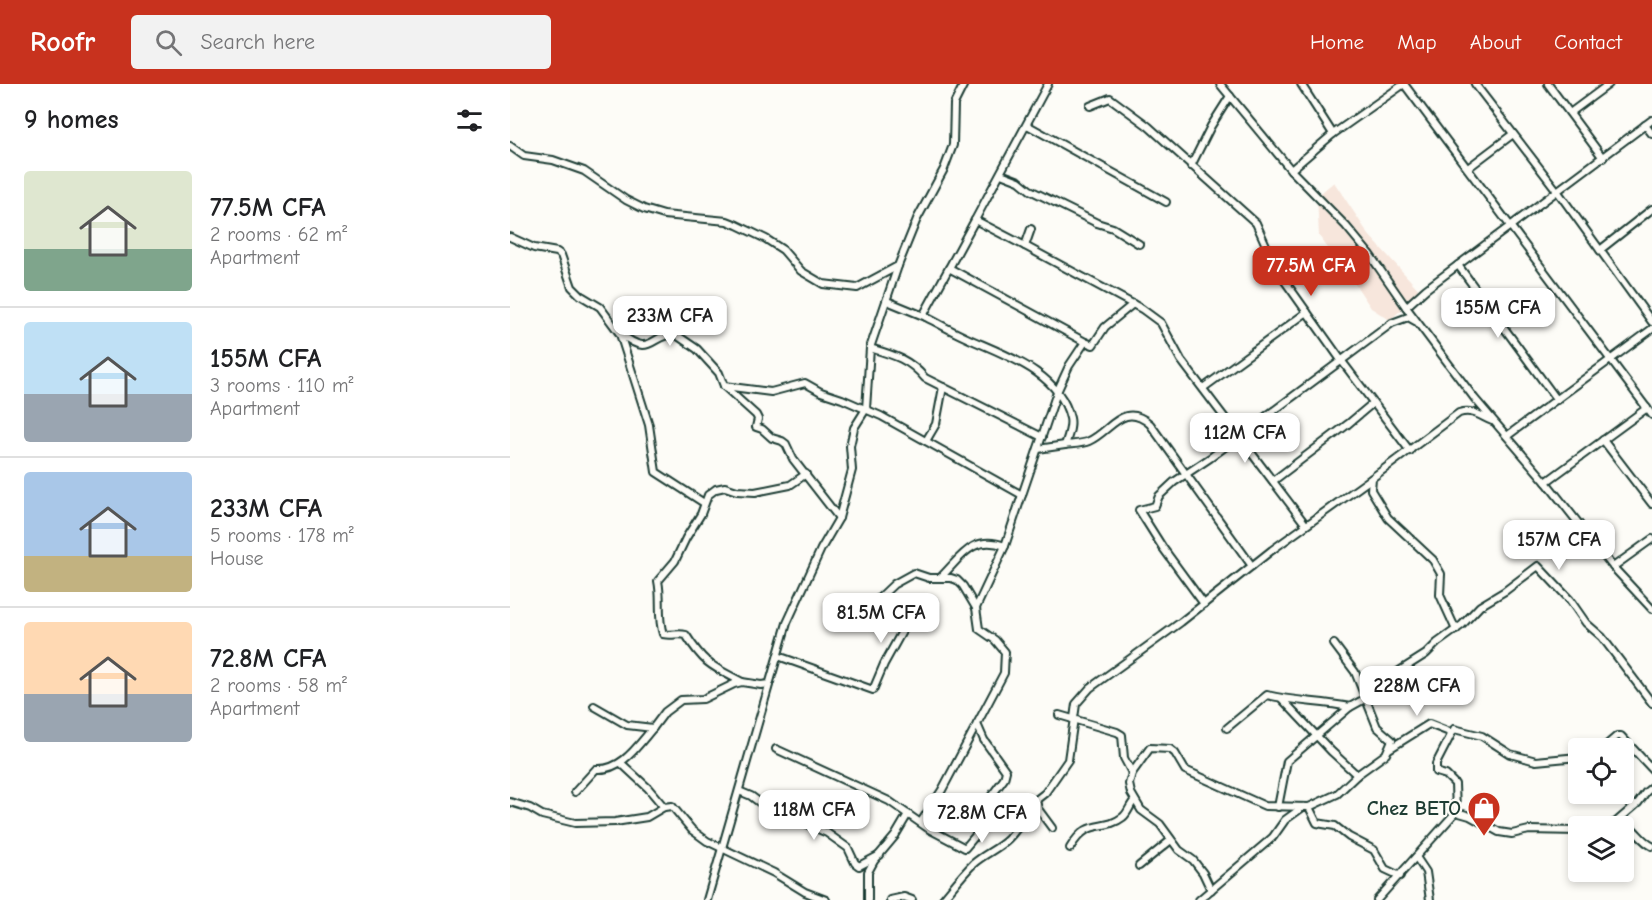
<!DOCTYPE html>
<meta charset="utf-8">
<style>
:root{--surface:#fff;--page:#f2f2f2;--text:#202124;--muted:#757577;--line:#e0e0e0;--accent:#c8321e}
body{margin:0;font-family:"Comic Neue",sans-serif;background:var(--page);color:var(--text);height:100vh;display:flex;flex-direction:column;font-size:22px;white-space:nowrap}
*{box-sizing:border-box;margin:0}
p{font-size:20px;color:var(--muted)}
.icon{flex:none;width:33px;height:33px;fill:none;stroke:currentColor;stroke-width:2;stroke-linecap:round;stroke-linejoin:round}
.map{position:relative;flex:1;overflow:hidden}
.details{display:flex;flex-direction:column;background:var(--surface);width:510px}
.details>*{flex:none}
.buttons{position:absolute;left:1058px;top:654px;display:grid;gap:12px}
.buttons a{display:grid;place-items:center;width:66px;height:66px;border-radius:6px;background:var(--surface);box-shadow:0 3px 9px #0003;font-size:30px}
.price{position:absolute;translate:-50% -51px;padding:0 14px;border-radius:12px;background:#fff;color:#222;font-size:20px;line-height:39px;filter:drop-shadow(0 2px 3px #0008)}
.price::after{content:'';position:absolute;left:50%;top:36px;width:18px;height:14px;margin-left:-9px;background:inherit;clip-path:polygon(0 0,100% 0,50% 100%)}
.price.current{background:var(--accent);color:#fff}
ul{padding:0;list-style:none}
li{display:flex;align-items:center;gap:18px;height:150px;padding:0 24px}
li+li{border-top:2px solid var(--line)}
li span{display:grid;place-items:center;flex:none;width:168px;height:120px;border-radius:6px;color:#555}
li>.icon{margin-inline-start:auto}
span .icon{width:72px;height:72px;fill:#fffc;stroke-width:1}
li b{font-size:26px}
h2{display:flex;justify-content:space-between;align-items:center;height:72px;padding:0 24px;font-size:26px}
header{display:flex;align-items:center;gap:36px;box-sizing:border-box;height:84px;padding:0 30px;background:var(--accent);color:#fff}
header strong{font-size:28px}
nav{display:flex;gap:33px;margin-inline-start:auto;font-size:21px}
.search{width:420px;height:54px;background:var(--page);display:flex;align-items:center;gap:15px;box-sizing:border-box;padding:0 21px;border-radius:6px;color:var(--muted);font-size:22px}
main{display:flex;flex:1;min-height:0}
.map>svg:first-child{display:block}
.built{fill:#f7e6dc}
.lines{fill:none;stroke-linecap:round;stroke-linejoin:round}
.minor-casing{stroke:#1f3d34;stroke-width:10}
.minor{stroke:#fdfcf7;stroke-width:6}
.labels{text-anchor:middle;stroke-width:4.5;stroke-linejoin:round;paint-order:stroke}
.poi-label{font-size:20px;font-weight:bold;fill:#1f3d34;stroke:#fdfcf7;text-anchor:end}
</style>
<header>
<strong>Roofr</strong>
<div class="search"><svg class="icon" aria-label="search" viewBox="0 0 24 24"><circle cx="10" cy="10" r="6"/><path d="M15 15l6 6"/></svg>Search here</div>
<nav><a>Home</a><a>Map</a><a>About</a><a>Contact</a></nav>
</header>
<main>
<section class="details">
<h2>9 homes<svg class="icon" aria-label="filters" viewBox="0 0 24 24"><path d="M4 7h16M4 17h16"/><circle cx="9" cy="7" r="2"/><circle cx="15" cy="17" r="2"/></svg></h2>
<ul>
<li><span style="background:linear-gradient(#dfe7d0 65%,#7fa58c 0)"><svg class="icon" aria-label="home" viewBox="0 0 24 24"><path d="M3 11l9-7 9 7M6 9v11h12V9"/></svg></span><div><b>77.5M CFA</b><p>2 rooms · 62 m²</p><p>Apartment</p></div></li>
<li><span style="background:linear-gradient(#bfe0f5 60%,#9aa5b1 0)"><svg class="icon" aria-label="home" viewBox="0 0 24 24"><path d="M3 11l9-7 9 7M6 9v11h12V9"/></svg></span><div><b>155M CFA</b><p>3 rooms · 110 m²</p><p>Apartment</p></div></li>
<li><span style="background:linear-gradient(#a9c7e8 70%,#c2b280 0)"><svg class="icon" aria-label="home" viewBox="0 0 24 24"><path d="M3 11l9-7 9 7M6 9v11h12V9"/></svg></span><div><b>233M CFA</b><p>5 rooms · 178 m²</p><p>House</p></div></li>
<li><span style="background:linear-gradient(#ffd9b3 60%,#9aa5b1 0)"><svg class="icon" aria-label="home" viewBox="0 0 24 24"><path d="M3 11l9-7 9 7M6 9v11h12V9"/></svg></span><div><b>72.8M CFA</b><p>2 rooms · 58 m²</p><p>Apartment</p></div></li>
</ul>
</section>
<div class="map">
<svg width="1142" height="816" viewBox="0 0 1142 816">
<rect width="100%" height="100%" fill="#fdfcf7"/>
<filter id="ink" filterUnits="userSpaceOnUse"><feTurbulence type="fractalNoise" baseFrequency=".0167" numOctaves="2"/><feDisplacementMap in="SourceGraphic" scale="12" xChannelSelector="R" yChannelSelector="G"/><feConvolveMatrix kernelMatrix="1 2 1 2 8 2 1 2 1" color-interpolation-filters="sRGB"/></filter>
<g filter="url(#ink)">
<!-- built -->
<polygon class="built" points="824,98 859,151 911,208 880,236 861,224 843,197 833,190 829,179 809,152 807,112"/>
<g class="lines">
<!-- minor casing -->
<g class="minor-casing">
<g id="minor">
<polyline points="710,0 781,86 836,142 860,171 896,223 965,315 1036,398 1103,483 1142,525"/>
<polyline points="791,0 823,50"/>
<polyline points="894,0 1142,331"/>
<polyline points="965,0 1048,108 1142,238"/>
<polyline points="1038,0 1093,74"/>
<polyline points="580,22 600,14 638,42 746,139 767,186 831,276 900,367"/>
<polyline points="1060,29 1099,0"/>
<polyline points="517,41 656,118"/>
<polyline points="1135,41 1142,50"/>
<polyline points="0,62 14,72 43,76 74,87 116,116 134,125 154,131 217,137 227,141 256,155 273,166 291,187 313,200 347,204 388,182 407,135 434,85 443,61 444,20 454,0"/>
<polyline points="681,82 701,42 720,12"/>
<polyline points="958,84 1003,50"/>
<polyline points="781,86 823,50 894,0"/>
<polyline points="491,90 509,97 520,106 587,139 603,144 629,160"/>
<polyline points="465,136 538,0"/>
<polyline points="521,145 515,162 632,225 651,239 671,276 796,441"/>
<polyline points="0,153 24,164 47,168 51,171 62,203 70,211 90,223 110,250 139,341 146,388 194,419"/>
<polyline points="1090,166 1142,125"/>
<polyline points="948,181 1047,316"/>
<polyline points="439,184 465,136 515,162"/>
<polyline points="377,217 416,233"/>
<polyline points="896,223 916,205 1142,36"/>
<path d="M111,250C142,275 140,250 165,250L187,265L209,289L214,302L246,331L248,335L246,343L252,345L262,354L272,357L276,360L283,375L329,434"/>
<polyline points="575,258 583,261 595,243 623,220"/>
<path d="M360,264C384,271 399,275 415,294L532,353"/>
<path d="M214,302L261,308L295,299L311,308L332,315L371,332L512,411L547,308L559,282L575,258L439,184L414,230L416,233C429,240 443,248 457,254C495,271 549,288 560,334C562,343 558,352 555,361C563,360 572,360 579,357C601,347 613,317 640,340L742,482"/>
<polyline points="693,304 797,228"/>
<polyline points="997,352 1142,245"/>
<polyline points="1093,356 1142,420"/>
<polyline points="416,357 426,340 433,303"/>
<polyline points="528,365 555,361"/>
<polyline points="763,397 838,340 863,319"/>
<polyline points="1036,398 1137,324"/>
<polyline points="1103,483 1142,455"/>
<path d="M431,493C451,473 463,450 495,462L512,411"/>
<polyline points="694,520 653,464 629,426 645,422 649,412 664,398 700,374 882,239 898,233 905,237"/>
<path d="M946,546L930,511L931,490L923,476L878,434L861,406L862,394L949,329C963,325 970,332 982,337"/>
<polyline points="268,572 363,606 374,580 395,542 363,520 384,500 404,489 419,494 441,494 447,496 453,502 466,524"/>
<path d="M232,598C202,582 195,581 176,551C168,549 162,552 153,550C147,533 152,515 148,497L165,477L176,454L191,430L198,411L206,405L215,403L227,407L245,408L280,401L296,390"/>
<polyline points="772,615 821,667 847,691"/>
<polyline points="84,622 117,641 143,644 155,628 171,616 193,615 224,600 232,598 251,601 259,600"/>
<polyline points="549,631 607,648 612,651 614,674 622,689"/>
<path d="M717,644L757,611C785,618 812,617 840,623L869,607L875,596L916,570L927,559L952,541L970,522L995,507L1028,482L1060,516L1076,539L1092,553L1142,619"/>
<polyline points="1093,664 1107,652 1111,652 1142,685"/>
<polyline points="266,665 379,717 419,745 455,764 466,751 468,741 468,730 494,695 496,687 474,656 467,640"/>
<polyline points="879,665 919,640 942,649"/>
<polyline points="111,679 138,704 154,723"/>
<polyline points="229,707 241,712 253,721 317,749 338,764 345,779 349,782 370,771"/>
<path d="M65,708L86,685C112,687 128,661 143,644"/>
<polyline points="0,718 20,724 32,731 65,739 105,738 137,733 154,723 162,722 182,746 197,757 264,789 295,808 316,816"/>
<polyline points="768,723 777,677 840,623"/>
<polyline points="799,723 807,739 825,742 839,753 864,766 875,785 890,792"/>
<polyline points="946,728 960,732 989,748 1002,750 1019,746 1068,747"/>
<polyline points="411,738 432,706 494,589 495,568 485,556 469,545 466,524 495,462"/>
<polyline points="1106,738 1128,719 1136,708 1142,703"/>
<path d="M1095,742C1123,731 1124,753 1142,762"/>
<polyline points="542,744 528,725 526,716 535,709 558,676 566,620 580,604 671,538 762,466 862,394"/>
<path d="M560,764C579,732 592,749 613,733C618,729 620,721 624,717"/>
<polyline points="906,773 916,788 920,816"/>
<polyline points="629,782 661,756"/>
<polyline points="701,806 693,789 683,776 669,766 650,740 631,726 621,709 619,700 622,689 640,664 660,665 665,669 675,686 755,722 799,723 827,710 847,691 876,670 882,656 867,643 845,588 824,560"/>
<polyline points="197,816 277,539 311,465 329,434 342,386 340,362 344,344 356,325 360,264 388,182"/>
<polyline points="358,816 358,788 364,777 385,752 398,730"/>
<polyline points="380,816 394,813 402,816"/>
<path d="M432,816C442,804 452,791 463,780C474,770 488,765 498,755C510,743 516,729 526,716"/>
<polyline points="689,816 763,753 775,736 793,723"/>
<polyline points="867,816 946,728 945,700 936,691 926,688 926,680 944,645 972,652 1000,670 1026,677 1068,673"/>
</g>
</g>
<!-- minor -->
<use href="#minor" class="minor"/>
</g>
</g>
<!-- icons -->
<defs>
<g id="shop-pin" transform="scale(1.725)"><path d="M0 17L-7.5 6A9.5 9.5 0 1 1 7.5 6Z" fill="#c8321e" stroke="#fdfcf7"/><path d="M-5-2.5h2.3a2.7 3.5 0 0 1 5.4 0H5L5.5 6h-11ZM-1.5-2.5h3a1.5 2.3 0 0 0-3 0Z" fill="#fff"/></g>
</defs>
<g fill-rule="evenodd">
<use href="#shop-pin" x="974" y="724"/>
</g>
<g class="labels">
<!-- poi labels -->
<g class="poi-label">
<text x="951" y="731">Chez BETO</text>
</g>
</g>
</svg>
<div class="buttons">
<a><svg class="icon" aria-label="locate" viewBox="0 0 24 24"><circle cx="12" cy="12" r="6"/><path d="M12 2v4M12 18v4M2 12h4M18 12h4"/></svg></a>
<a><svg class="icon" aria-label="layers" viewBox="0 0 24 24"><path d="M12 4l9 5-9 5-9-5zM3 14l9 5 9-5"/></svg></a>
</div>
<b class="price current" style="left:801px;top:213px">77.5M CFA</b>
<b class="price" style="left:988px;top:255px">155M CFA</b>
<b class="price" style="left:160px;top:263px">233M CFA</b>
<b class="price" style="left:735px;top:380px">112M CFA</b>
<b class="price" style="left:1049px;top:487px">157M CFA</b>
<b class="price" style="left:371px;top:560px">81.5M CFA</b>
<b class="price" style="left:907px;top:633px">228M CFA</b>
<b class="price" style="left:304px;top:757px">118M CFA</b>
<b class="price" style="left:472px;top:760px">72.8M CFA</b>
</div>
</main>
